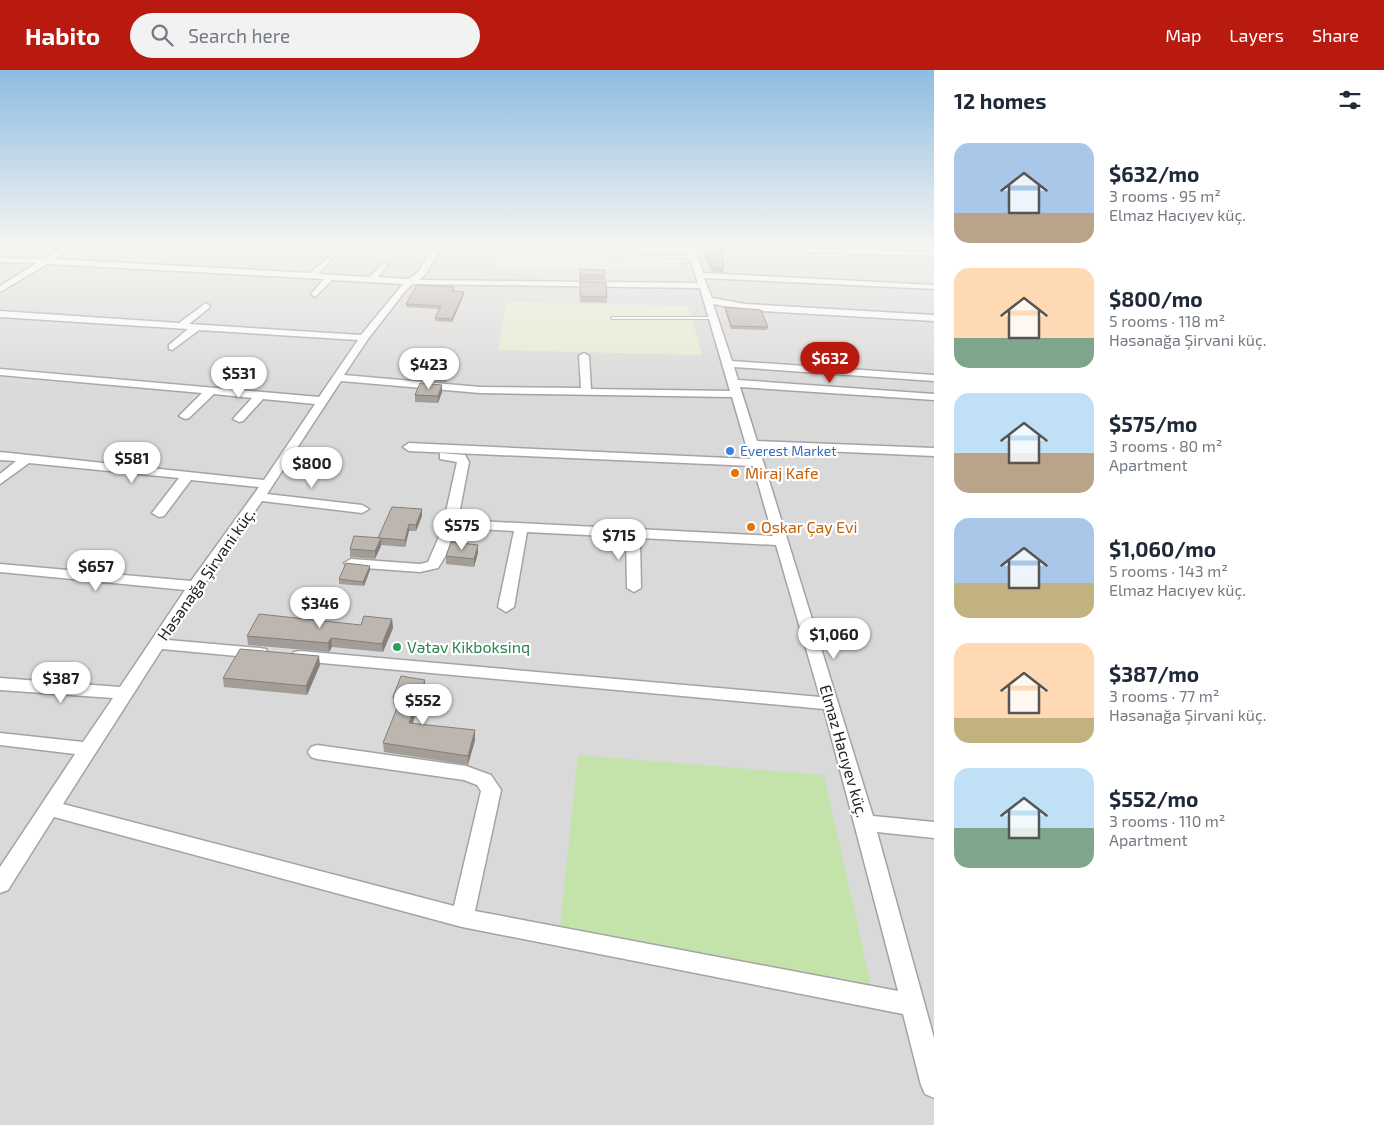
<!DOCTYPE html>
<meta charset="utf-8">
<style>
:root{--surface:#fff;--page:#f2f2f3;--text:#1f2937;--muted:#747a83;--accent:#b81a10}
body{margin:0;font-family:"Exo 2",sans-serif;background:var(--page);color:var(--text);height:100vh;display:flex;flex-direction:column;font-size:19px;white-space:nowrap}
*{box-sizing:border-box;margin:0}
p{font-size:16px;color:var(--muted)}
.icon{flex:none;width:28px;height:28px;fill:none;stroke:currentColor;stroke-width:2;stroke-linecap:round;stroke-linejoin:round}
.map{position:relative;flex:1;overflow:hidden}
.sheet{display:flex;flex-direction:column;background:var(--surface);width:450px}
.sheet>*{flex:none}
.price{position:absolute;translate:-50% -42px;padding:0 11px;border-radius:18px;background:#fff;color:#222;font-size:16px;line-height:32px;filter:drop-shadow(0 1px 2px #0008)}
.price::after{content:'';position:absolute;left:50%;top:30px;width:15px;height:11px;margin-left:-8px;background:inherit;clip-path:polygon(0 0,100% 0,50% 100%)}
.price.selected{background:var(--accent);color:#fff}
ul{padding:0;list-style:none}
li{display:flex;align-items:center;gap:15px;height:125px;padding:0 20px}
li span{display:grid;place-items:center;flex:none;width:140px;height:100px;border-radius:15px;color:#555}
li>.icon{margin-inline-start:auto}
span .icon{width:60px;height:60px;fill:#fffc;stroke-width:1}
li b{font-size:21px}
h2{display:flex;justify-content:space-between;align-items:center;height:60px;padding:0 20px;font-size:21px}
header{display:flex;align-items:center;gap:30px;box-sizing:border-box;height:70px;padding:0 25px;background:var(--accent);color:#fff}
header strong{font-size:24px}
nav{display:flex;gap:28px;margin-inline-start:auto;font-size:18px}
.search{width:350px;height:45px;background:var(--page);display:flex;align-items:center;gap:12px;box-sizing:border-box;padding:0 18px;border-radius:28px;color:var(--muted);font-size:19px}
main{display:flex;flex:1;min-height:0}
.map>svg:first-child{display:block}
.residential{fill:#dad9d9}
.farmland{fill:#e6eace}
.grass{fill:#c3e3ab}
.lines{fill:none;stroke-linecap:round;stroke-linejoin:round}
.lane-casing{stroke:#a3a3a3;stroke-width:2}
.street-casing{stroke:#a3a3a3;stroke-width:3}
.lane{fill:#fff;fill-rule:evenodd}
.street{fill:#fff;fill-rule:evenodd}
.wall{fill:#a29d96}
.shaded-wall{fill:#847f7a}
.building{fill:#bcb6af;stroke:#847f7a}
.shop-dot{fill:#3f7fe0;stroke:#fff;stroke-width:2}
.food-dot{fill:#e8710a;stroke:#fff;stroke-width:2}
.leisure-dot{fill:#2e9e5b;stroke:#fff;stroke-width:2}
.labels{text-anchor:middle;stroke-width:4.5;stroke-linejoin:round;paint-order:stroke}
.far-shop-label{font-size:14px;fill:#366cbe;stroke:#fff;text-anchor:start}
.food-label{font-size:16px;fill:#c56008;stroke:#fff;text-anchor:start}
.street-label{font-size:16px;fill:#1c1c1c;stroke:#fff}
.leisure-label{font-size:16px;fill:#27864d;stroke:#fff;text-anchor:start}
</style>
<header>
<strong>Habito</strong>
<div class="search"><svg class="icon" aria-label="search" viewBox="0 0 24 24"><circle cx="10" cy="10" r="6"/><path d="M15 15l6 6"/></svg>Search here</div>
<nav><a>Map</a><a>Layers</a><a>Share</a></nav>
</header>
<main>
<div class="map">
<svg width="934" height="1055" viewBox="0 0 934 1055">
<rect width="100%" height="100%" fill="#ece9e2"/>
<!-- residential -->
<rect class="residential" x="0" y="177" width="934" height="878"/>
<!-- farmland -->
<g class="farmland">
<polygon points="500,177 677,177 681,200 494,198"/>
<polygon points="506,232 688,236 702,285 498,280"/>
</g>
<!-- grass -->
<polygon class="grass" points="578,685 824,705 873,924 560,856"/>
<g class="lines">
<!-- lane casing -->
<g class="lane-casing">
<g id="lane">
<polygon points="609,185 693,186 695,187 693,188 608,187"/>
<polygon points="611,247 713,247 715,248 713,249 613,249 611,248"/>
</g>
</g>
<!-- street casing -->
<g class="street-casing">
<g id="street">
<path d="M63,177H72L54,189L310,203L327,188L331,190L318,204L370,207L383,193L387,195L378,207L409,209L419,201L434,177H442L425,205L419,210L698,213L686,177H694L703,203L934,215V219L704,208L712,228L745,234L934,245V251L745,240L713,234L732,291L934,305V311L734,297L738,310L934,324V330L740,317L757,371L934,378V386L759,378L873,746L934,752V768L877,762L934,968V1028L925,1024L921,1015L903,944L462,857L54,747L8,820L0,823V797L75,684L0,675V663L83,672L113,628L0,620V608L120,617L185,520L0,502V494L191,511L259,417L191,410L164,446L159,447L152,443L179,408L29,393L0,414V404L16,391L0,390V382L264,410L315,334L263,329L243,351L239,352L233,349L252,328L214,324L189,348L185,349L179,346L202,323L0,305V299L319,327L358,270L199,260L172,280L169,279V275L188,259L0,247V241L179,253L206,233L210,236L209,238L189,254L361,265L403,214L332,210L315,227L311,224L324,209L47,194L0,222V216L37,193L0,192V188L44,189ZM413,214L700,218L730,321L591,319L589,286L584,283L579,286L581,318L480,317L344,305L368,269L406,220ZM341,311L480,323L732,327L750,389L409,373L403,377L409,381L753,396L773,466L458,450L469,392L465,385L440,383V389L457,392L442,460L428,492L420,494L351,489L344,493L351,497L420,502L438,498L446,485L456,458L514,461L498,537L506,542L514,537L527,462L626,467L627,518L634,522L641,518L640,468L776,475L820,627L300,581L294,582L292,586L294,590L300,591L824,639L898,921L475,841L501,720L491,705L466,696L317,675L311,677L308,682L311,687L317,689L464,710L477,715L481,721L454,836L63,734L162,579L260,588L266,587L268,583L266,579L260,578L168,570L202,517L262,431L362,443L369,439L362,435L267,424Z"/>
<polygon points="722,177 934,182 934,186 726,179"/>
</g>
</g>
<!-- lane -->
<use href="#lane" class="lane"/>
<!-- street -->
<use href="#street" class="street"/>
</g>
<!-- wall -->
<g class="wall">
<polygon points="706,181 724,198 723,202 711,202 705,185"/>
<polygon points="580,199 605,205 605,210 579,210"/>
<polygon points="580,212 607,227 607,233 580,232"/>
<polygon points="454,217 454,221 464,224 452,252 435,251 435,248 439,239 406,237 406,234"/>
<polygon points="725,237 768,257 767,260 731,259 725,240"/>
<polygon points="450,294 450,300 446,312 422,310 422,303"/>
<polygon points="442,322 438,333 415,332 415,325"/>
<polygon points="422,446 416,461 409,461 405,477 381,475 375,489 350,487 350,479 378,468"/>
<polygon points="478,475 478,483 474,497 446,494 446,486"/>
<polygon points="370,496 370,500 364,516 339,514 339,509"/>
<polygon points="392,549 393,558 383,582 332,577 329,582 248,575 247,566 361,555"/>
<polygon points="320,595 307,625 224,617 223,608"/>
<polygon points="425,618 413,654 475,660 475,670 468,695 384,682 383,673 398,636 394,636 393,627"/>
</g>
<!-- shaded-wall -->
<g class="shaded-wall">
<polygon points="464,222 464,224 452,252 452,249"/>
<polygon points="450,294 450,300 446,312 446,305"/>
<polygon points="442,315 442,322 438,333 438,326"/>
<polygon points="422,439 422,446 416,461 416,455"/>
<polygon points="409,454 409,461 405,477 405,470"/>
<polygon points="381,468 381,476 375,489 375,481"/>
<polygon points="478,475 478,483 474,497 474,489"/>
<polygon points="370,496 370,500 364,516 363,512"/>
<polygon points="392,549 393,558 383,582 382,574"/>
<polygon points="331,568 332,577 329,582 328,573"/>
<polygon points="319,586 320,595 307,625 306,616"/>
<polygon points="425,610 425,618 409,662 409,653"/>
<polygon points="475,660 475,670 468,695 468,686"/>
</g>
<!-- building -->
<g class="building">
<polygon points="706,181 722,181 724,198 712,197"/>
<polygon points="580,199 605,200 605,205 580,205"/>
<polygon points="580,212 606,213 607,227 580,226"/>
<polygon points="417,215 454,217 452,221 464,222 452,249 435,248 441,236 406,234"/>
<polygon points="725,237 761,240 768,257 731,256"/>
<polygon points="427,292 450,294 446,305 422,303"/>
<polygon points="420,313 442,315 438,326 415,325"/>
<polygon points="392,437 422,439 416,455 409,454 405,470 378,468"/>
<polygon points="354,466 381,468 375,481 350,479"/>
<polygon points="451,472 478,475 474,489 446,486"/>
<polygon points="346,493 370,496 363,512 339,509"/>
<polygon points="259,544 361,555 364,546 392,549 382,574 331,568 328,573 247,566"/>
<polygon points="240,579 319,586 306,616 223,608"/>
<polygon points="401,606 425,610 409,653 475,660 468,686 383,673 401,628 393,627"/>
</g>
<!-- sky -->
<linearGradient id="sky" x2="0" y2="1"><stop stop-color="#8dbce1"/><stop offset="0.54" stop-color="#f6f5f2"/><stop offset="1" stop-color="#f6f5f2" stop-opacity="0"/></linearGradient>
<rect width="934" height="325" fill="url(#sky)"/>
<!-- markers -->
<circle class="shop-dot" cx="730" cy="381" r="5"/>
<g class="food-dot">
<circle cx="735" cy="403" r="5"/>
<circle cx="751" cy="457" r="5"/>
</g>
<circle class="leisure-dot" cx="397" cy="577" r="5"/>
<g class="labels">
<!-- far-shop labels -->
<g class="far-shop-label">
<text x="740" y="386">Everest Market</text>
</g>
<!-- food labels -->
<g class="food-label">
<text x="745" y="409">Miraj Kafe</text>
<text x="761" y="463">Oskar Çay Evi</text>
</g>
<!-- street labels -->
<g class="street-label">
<text transform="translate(206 504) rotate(-55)" y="6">Həsənağa Şirvani küç.</text>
<text transform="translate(844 681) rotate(74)" y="6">Elmaz Hacıyev küç.</text>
</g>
<!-- leisure labels -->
<g class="leisure-label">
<text x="407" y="583">Vətəv Kikboksinq</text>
</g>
</g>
</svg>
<b class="price selected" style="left:830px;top:314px">$632</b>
<b class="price" style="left:429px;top:320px">$423</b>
<b class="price" style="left:239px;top:329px">$531</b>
<b class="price" style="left:132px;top:414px">$581</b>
<b class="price" style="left:312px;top:419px">$800</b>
<b class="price" style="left:462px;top:481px">$575</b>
<b class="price" style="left:619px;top:491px">$715</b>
<b class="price" style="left:96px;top:522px">$657</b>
<b class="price" style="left:320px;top:559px">$346</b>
<b class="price" style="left:834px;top:590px">$1,060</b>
<b class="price" style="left:61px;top:634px">$387</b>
<b class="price" style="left:423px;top:656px">$552</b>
</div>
<section class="sheet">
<h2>12 homes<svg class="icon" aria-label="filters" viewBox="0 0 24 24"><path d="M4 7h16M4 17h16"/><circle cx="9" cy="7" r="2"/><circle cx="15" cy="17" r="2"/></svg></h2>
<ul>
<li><span style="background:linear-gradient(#a9c7e8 70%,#b9a48a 0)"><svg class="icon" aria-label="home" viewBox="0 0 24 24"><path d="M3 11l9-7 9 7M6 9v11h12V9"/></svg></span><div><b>$632/mo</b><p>3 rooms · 95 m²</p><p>Elmaz Hacıyev küç.</p></div></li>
<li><span style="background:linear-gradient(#ffd9b3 70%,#7fa58c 0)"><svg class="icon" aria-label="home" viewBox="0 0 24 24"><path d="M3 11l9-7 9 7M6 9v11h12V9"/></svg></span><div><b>$800/mo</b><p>5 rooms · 118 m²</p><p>Həsənağa Şirvani küç.</p></div></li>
<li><span style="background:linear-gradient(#bfe0f5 60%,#b9a48a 0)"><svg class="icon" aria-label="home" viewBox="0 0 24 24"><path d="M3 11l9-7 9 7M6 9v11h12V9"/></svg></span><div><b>$575/mo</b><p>3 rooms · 80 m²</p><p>Apartment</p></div></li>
<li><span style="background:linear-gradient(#a9c7e8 65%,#c2b280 0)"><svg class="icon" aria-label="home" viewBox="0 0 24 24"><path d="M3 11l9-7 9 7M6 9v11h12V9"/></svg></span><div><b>$1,060/mo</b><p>5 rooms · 143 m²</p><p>Elmaz Hacıyev küç.</p></div></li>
<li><span style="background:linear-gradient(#ffd9b3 75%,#c2b280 0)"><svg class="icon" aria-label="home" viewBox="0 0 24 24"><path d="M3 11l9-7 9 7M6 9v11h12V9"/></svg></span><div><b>$387/mo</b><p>3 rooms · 77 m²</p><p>Həsənağa Şirvani küç.</p></div></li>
<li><span style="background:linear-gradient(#bfe0f5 60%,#7fa58c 0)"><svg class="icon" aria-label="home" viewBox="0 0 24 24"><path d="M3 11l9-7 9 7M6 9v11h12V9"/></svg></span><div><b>$552/mo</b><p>3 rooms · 110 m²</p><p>Apartment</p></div></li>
</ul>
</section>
</main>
